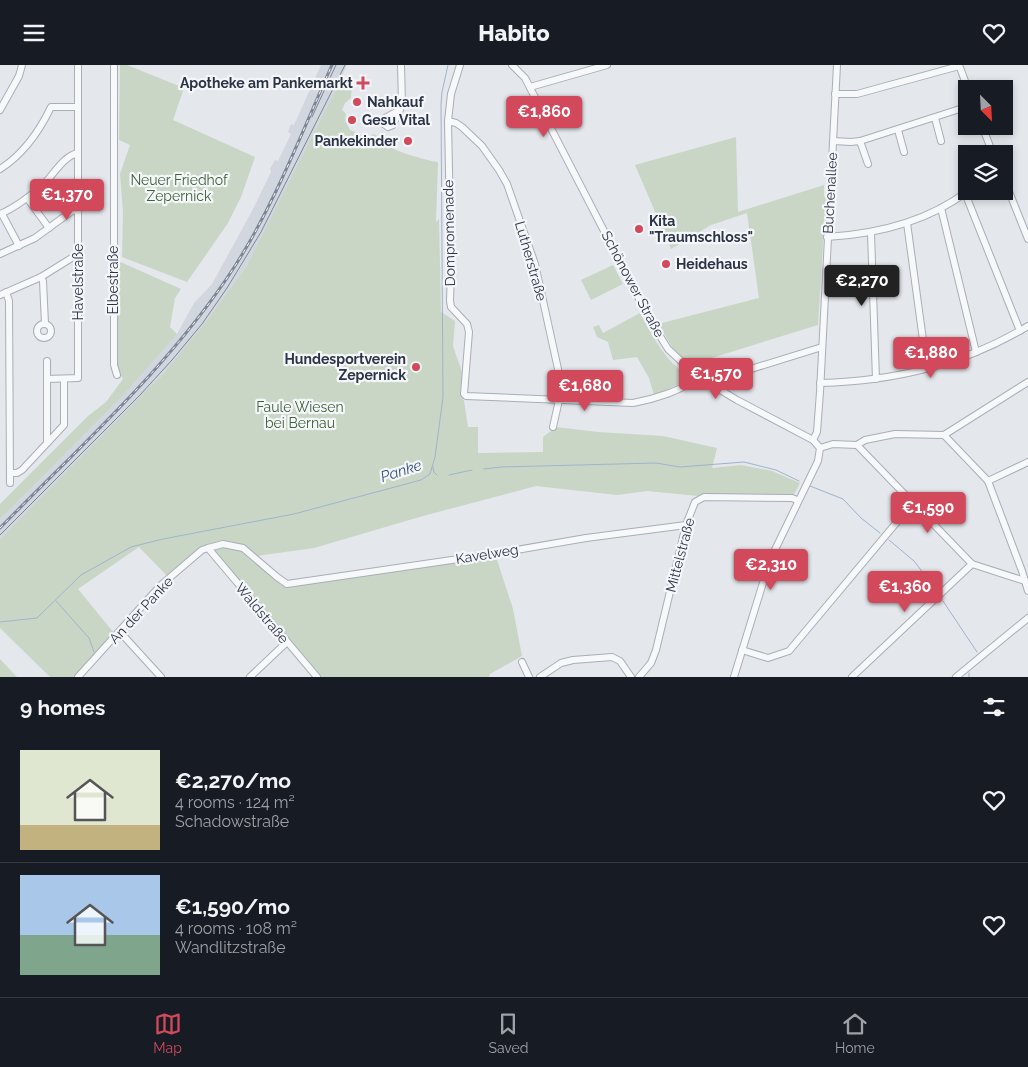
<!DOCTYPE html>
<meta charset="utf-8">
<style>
:root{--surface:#171b24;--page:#242831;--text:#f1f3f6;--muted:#9ea1a6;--line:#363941;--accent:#d1495b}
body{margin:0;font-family:Raleway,sans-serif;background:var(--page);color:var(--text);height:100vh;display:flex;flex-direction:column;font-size:19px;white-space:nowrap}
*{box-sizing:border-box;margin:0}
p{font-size:16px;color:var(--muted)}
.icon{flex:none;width:28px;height:28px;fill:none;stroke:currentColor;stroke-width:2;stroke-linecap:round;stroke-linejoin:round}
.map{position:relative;height:612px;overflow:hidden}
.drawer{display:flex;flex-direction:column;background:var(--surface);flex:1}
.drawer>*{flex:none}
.needle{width:32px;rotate:156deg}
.buttons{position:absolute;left:958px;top:15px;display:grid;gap:10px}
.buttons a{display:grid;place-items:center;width:55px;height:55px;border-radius:0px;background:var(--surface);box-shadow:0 2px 8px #0003;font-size:25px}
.price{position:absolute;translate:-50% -42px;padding:0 11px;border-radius:5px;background:var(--accent);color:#fff;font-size:16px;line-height:32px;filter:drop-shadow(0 1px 2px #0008)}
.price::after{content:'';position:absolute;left:50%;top:30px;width:15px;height:11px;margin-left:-8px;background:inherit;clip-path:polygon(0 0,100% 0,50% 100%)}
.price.current{background:#222;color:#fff}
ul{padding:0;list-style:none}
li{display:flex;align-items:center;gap:15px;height:125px;padding:0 20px}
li+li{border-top:1px solid var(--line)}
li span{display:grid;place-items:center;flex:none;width:140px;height:100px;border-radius:0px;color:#555}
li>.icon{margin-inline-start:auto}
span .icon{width:60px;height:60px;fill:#fffc;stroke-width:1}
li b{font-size:21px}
h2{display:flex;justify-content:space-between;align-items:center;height:60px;padding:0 20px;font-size:21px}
header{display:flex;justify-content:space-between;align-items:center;height:65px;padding:0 20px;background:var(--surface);font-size:22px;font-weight:800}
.dock{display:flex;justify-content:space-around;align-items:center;height:70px;border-top:1px solid var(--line);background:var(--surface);font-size:14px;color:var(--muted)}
.dock a{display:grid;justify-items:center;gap:2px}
.dock .current{color:var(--accent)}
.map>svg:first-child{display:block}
.built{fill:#d2d6de}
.green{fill:#c9d6c5}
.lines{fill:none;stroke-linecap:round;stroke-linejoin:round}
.stream{stroke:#9fb4cc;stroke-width:1}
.minor-casing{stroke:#a9aeb7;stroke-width:8}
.minor{stroke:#f7f8fa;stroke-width:6}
.tram{stroke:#7d8696;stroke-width:1}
.rail-casing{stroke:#7d8696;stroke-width:3}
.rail{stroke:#f4f6f9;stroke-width:1;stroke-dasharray:4;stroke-linecap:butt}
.poi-dot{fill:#d1495b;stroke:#f4f6f9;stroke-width:2}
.labels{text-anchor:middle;stroke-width:4.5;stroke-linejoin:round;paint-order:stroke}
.poi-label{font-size:14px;font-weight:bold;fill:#2b3445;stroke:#f4f6f9;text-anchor:start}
.park-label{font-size:14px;fill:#3f6138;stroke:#f4f6f9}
.street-label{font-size:14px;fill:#2b3445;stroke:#f4f6f9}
.water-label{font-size:15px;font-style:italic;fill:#34527a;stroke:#f4f6f9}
</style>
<header><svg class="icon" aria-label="menu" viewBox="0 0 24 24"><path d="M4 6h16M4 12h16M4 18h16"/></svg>Habito<svg class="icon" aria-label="heart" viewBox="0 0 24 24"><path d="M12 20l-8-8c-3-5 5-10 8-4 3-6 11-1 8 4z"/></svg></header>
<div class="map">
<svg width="1028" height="612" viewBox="0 0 1028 612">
<rect width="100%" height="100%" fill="#e4e7ec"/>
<!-- built -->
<polygon class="built" points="321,0 347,0 321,58 246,202 202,262 176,295 108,367 0,474 0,454 177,269 194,238 212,219 252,146 271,107 270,104 275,95 278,96 291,69 288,67 291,59 294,60"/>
<!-- green -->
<g class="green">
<polygon points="120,0 127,0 184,23 173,55 255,92 241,132 228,158 187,217 122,192 123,147 120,109 130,80 119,75"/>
<path d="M351,11C354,16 351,27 351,33L345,38L342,45L346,49L345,55L350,65L368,73L373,69L380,72L382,65C383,69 382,74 384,77C388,85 428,96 438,97L436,157L439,154L441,247L455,256L453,281L462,307L460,329L464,336L468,362H478V388L543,387V372L556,362L598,367L663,371L717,383L712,403L741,400L772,406L800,418L793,431H698L647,426L617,430L536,421L423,451L314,483L256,491L286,520L496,492L513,544L522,591L490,609L489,612H319L209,480L168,512L139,482L78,524L114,568L73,612H50L0,563V474L164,308L202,262L246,202L341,15Z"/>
<polygon points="736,72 738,147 824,120 824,131 826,132 818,260 689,300 672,282 658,259 759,233 747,148 711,160 671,184 635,100"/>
<polygon points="116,195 181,224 175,233 170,262 177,269 123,330 0,454 0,439 88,351 106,337 123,314 116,301"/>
<polygon points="613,200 623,219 591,235 581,215"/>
<path d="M640,248C655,276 665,295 691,314L654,330L649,313L637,292L613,295L608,277L597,272L593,262L599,260L603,268Z"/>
<polygon points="0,594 17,612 0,612"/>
</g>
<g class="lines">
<!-- stream -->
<g class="stream">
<polyline points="433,402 434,407 437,410"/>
<polyline points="484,404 501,402 656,398 680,402 744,397 776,405 799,416"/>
<polyline points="449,410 472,405"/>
<polyline points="810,421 843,434 861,453 880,468"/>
<polyline points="889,475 914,496 927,513"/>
<polyline points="56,536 89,573 94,587"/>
<polyline points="943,536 977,587"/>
<polyline points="0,557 37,553 81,510 131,482 163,474 294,449 421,415 430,409 435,392 443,332 441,39 442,27 448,0"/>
<polyline points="969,608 969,612"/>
</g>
<!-- minor casing -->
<g class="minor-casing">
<g id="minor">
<polyline points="114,0 114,300 117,310"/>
<path d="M460,0L451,29L448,56L451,204L450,236L451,242L467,259L469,267L464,329L466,331L633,338C650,335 687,325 697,311"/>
<polyline points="512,0 525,13 650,255 668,284 697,311 737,335 813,375 820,383 818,396 770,495 734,612"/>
<polyline points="959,0 968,24"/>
<polyline points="530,22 607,0"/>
<polyline points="835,29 857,29 959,1"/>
<polyline points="0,45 19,11 22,0"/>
<polyline points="400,45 385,53 384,59 388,62 393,60 402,39 401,0"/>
<polyline points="935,53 941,76"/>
<polyline points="448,56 456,58 462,62 482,81 499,105 507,119 535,199 558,304 559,335 553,362"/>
<polyline points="982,61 993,89"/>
<polyline points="898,65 904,87"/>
<polyline points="833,76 851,77 860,76 966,42"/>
<polyline points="860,76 868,99"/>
<path d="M0,104C24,89 39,67 51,42H78"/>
<polyline points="1004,114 1028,174"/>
<polyline points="965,128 1020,266"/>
<polyline points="27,133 49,163"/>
<polyline points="941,143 976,287"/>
<path d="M0,149C15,143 29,132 42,121C53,111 63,91 78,88"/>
<polyline points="2,149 19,181"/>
<polyline points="907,158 927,304"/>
<polyline points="871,168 876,314"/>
<path d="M827,172C878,169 927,157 968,126"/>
<polyline points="0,189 35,173 72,146 78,145"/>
<polyline points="41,212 43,216 45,259"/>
<polyline points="6,227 9,236 10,418"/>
<polyline points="0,230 41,212 78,189"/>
<circle cx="44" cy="266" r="7"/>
<polyline points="47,296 47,378"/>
<polyline points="47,314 78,313 78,0"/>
<path d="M820,318C895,316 963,300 1028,261"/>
<polyline points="712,320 717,315 722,313 822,282"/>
<polyline points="944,370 988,416 1022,506 1028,526"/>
<polyline points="813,375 817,367 820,327 837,0"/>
<polyline points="857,380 972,499 1028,517"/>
<polyline points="820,383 833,379 857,380 865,375 895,369 944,370 1028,317"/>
<polyline points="10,408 17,408 22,405 64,360 64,314"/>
<polyline points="988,416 1028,397"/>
<polyline points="208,483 317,612"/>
<polyline points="120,567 161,612"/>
<polyline points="742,585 768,593 789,586 912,439"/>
<polyline points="522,597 529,612"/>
<polyline points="78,612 161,520 202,485 208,483 223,479 243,483 277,512 287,519 493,489 586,473 686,460"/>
<polyline points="250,612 287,577"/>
<polyline points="540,612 561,598 573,595 612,592 620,596 631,612"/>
<polyline points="639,612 651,598 656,585 686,460 695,437 704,432 792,433 797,435"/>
<polyline points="852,612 972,499"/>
<polyline points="956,612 1028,553"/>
</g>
</g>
<!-- minor -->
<use href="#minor" class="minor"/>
<!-- tram -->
<g class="tram">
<polyline points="312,52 336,0"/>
<polyline points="0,470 140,330 172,295 202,259 227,223 261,167 345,0"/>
</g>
<!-- rail casing -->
<g class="rail-casing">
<path id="rail" d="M0,463C80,381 170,301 233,204C274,141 301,69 332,0"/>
</g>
<!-- rail -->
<use href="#rail" class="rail"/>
</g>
<!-- markers -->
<g class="poi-dot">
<path d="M360.5 10.5h5v5h5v5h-5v5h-5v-5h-5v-5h5z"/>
<circle cx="357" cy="37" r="5"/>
<circle cx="352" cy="55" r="5"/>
<circle cx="408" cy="76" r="5"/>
<circle cx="639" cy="164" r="5"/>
<circle cx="666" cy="199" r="5"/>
<circle cx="416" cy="302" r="5"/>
</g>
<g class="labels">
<!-- poi labels -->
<g class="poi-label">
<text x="353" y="23" text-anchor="end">Apotheke am Pankemarkt</text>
<text x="367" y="42">Nahkauf</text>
<text x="362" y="60">Gesu Vital</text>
<text x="398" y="81" text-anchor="end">Pankekinder</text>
<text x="649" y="161">Kita<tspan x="649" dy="16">"Traumschloss"</tspan></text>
<text x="676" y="204">Heidehaus</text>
<text x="406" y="299" text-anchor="end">Hundesportverein<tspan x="406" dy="16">Zepernick</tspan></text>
</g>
<!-- park labels -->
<g class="park-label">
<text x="179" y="120">Neuer Friedhof<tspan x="179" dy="16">Zepernick</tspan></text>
<text x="300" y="347">Faule Wiesen<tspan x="300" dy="16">bei Bernau</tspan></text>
</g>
<!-- street labels -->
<g class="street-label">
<text transform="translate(830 128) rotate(-87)" y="5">Buchenallee</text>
<text transform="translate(449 168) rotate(-91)" y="5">Dompromenade</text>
<text transform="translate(531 196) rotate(74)" y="5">Lutherstraße</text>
<text transform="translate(113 215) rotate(-90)" y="5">Elbestraße</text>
<text transform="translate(78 217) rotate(-90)" y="5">Havelstraße</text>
<text transform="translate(633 219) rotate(62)" y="5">Schönower Straße</text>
<text transform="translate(487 489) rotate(-9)" y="5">Kavelweg</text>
<text transform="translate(680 490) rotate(-75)" y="5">Mittelstraße</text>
<text transform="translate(141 545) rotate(-47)" y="5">An der Panke</text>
<text transform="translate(262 548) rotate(50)" y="5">Waldstraße</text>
</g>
<!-- water labels -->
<g class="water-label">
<text transform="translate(401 406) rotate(-18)" y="5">Panke</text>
</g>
</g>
</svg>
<div class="buttons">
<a><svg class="needle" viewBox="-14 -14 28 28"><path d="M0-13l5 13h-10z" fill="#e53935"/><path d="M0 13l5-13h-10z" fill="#9ea1a6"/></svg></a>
<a><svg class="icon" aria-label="layers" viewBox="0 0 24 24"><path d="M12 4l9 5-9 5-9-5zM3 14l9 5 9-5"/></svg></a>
</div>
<b class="price" style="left:544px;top:73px">€1,860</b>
<b class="price" style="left:67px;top:156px">€1,370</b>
<b class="price current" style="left:862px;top:242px">€2,270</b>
<b class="price" style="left:931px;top:314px">€1,880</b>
<b class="price" style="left:716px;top:335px">€1,570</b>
<b class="price" style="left:585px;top:347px">€1,680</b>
<b class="price" style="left:928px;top:469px">€1,590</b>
<b class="price" style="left:771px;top:526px">€2,310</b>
<b class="price" style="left:905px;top:548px">€1,360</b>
</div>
<section class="drawer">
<h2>9 homes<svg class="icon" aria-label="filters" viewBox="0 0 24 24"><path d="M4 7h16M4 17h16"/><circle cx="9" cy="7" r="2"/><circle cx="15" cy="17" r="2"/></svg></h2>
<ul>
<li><span style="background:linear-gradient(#dfe7d0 75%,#c2b280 0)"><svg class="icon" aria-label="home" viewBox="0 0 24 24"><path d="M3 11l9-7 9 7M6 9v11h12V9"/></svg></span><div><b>€2,270/mo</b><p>4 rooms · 124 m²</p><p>Schadowstraße</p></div><svg class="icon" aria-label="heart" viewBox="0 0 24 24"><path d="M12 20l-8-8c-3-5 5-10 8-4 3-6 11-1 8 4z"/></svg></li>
<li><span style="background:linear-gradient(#a9c7e8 60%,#7fa58c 0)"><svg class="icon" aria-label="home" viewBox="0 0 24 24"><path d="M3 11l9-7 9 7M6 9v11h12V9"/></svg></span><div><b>€1,590/mo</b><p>4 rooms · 108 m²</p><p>Wandlitzstraße</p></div><svg class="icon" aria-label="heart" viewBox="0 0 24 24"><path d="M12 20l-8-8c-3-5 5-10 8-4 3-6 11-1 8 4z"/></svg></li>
</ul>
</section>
<nav class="dock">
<a class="current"><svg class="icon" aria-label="map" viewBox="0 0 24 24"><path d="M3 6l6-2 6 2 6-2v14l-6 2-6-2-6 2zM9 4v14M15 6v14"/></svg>Map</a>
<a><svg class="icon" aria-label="saved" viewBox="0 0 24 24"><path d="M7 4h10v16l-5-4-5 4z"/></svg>Saved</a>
<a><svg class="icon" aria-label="home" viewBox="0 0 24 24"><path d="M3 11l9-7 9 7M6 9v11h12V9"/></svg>Home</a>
</nav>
